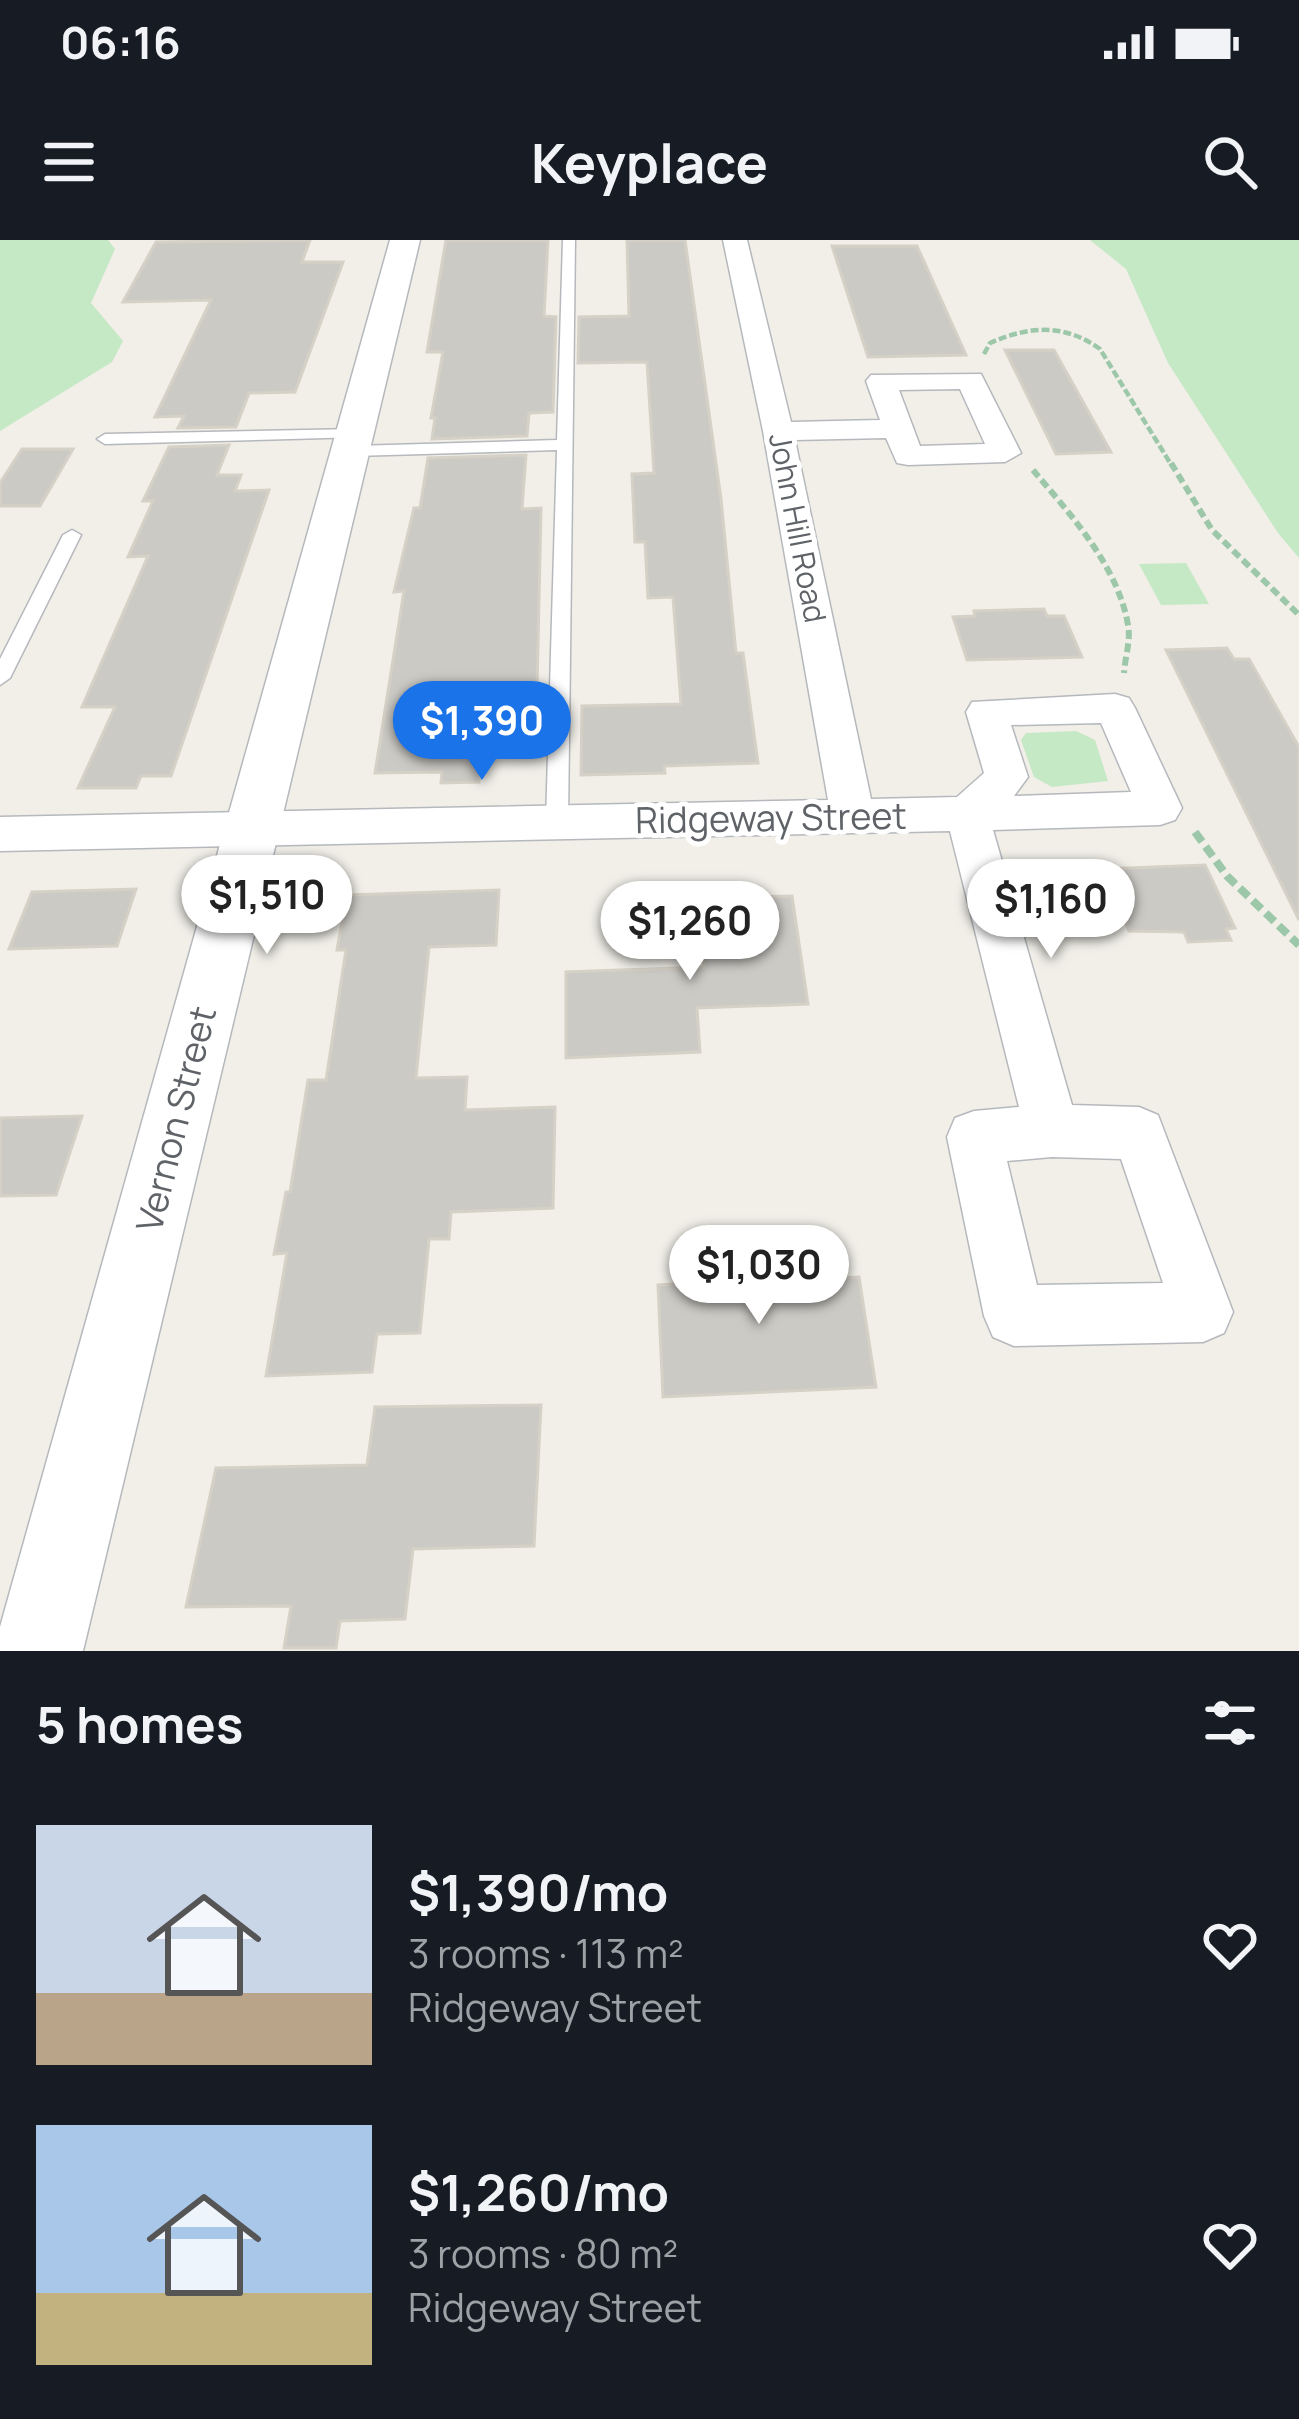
<!DOCTYPE html>
<meta charset="utf-8">
<style>
:root{--surface:#171b24;--page:#20242c;--text:#f1f3f6;--muted:#9ea1a6;--accent:#1a73e8}
body{margin:0;font-family:Manrope,sans-serif;background:var(--page);color:var(--text);height:100vh;display:flex;flex-direction:column;font-size:45px;white-space:nowrap}
*{box-sizing:border-box;margin:0}
p{font-size:39px;color:var(--muted)}
.icon{flex:none;width:66px;height:66px;fill:none;stroke:currentColor;stroke-width:2;stroke-linecap:round;stroke-linejoin:round}
.map{position:relative;height:1411px;overflow:hidden}
.sheet{display:flex;flex-direction:column;background:var(--surface);flex:1}
.sheet>*{flex:none}
.price{position:absolute;translate:-50% -102px;padding:0 27px;border-radius:42px;background:#fff;color:#222;font-size:39px;line-height:78px;filter:drop-shadow(0 3px 6px #0008)}
.price::after{content:'';position:absolute;left:50%;top:72px;width:36px;height:27px;margin-left:-18px;background:inherit;clip-path:polygon(0 0,100% 0,50% 100%)}
.price.current{background:var(--accent);color:#fff}
ul{padding:0;list-style:none}
li{display:flex;align-items:center;gap:36px;height:300px;padding:0 36px}
li span{display:grid;place-items:center;flex:none;width:336px;height:240px;border-radius:0px;color:#555}
li>.icon{margin-inline-start:auto}
span .icon{width:144px;height:144px;fill:#fffc;stroke-width:1}
li b{font-size:51px}
h2{display:flex;justify-content:space-between;align-items:center;height:144px;padding:0 36px;font-size:51px}
.status{display:flex;justify-content:space-between;align-items:center;height:84px;padding:0 60px;background:var(--surface);direction:ltr}
.status svg{height:33px;fill:currentColor}
header{display:flex;justify-content:space-between;align-items:center;height:156px;padding:0 36px;background:var(--surface);font-size:54px;font-weight:700}
.map>svg:first-child{display:block}
.green{fill:#c5e8c5}
.building{fill:#cccac5;stroke:#d6d1c6;stroke-width:3}
.lines{fill:none;stroke-linecap:round;stroke-linejoin:round}
.service-casing{stroke:#b5b8bc;stroke-width:3}
.minor-casing{stroke:#b5b8bc;stroke-width:3}
.tertiary-casing{stroke:#b5b8bc;stroke-width:3}
.path-far2{stroke:#9cc7a9;stroke-width:4.5;stroke-dasharray:8 3;stroke-linecap:butt}
.path-far1{stroke:#9cc7a9;stroke-width:6;stroke-dasharray:9 4.5;stroke-linecap:butt}
.path{stroke:#9cc7a9;stroke-width:8;stroke-dasharray:12 6;stroke-linecap:butt}
.service{fill:#fff;fill-rule:evenodd}
.minor{fill:#fff;fill-rule:evenodd}
.tertiary{fill:#fff;fill-rule:evenodd}
.labels{text-anchor:middle;stroke-width:10;stroke-linejoin:round;paint-order:stroke}
.far-street-label{font-size:30px;fill:#5f6368;stroke:#fff}
.street-label{font-size:36px;fill:#5f6368;stroke:#fff}
</style>
<div class="status"><b>06:16</b><svg viewBox="0 0 49 12"><path d="M0 12V9h3v3zM5 12V6h3v6zM10 12V3h3v9zM15 12V0h3v12zM26 1h20v11H26zM47 4h2v5h-2z"/></svg></div>
<header><svg class="icon" aria-label="menu" viewBox="0 0 24 24"><path d="M4 6h16M4 12h16M4 18h16"/></svg>Keyplace<svg class="icon" aria-label="search" viewBox="0 0 24 24"><circle cx="10" cy="10" r="6"/><path d="M15 15l6 6"/></svg></header>
<div class="map">
<svg width="1299" height="1411" viewBox="0 0 1299 1411">
<rect width="100%" height="100%" fill="#f1efe8"/>
<!-- green -->
<g class="green">
<polygon points="0,0 108,0 115,9 91,63 123,101 112,122 0,191"/>
<polygon points="1090,0 1299,0 1299,318 1278,293 1168,123 1126,29"/>
<polygon points="1186,323 1209,364 1161,365 1139,324"/>
<polygon points="1076,491 1095,500 1108,541 1052,547 1034,537 1021,500 1026,493"/>
</g>
<!-- building -->
<g class="building">
<polygon points="310,0 302,22 343,22 295,152 249,153 236,187 178,188 184,176 155,177 211,60 123,62 156,2"/>
<polygon points="446,0 548,0 544,76 556,77 553,172 529,173 527,196 432,199 435,178 431,178 443,112 427,112"/>
<polygon points="627,0 685,0 721,259 736,413 743,413 758,523 664,526 665,533 581,535 582,466 681,464 673,357 648,358 645,302 635,302 632,234 654,233 647,122 578,123 579,77 629,76"/>
<polygon points="832,6 917,6 966,115 868,117"/>
<polygon points="1005,110 1054,110 1111,212 1056,214"/>
<polygon points="229,205 217,235 241,235 235,251 269,250 171,536 141,536 136,548 78,548 115,467 82,467 148,316 128,317 153,261 143,261 169,207"/>
<polygon points="22,209 73,209 40,266 0,266 0,243"/>
<polygon points="526,215 522,269 541,268 537,449 487,450 479,542 441,543 442,532 375,533 404,351 394,352 414,268 420,268 428,218"/>
<polygon points="1044,369 1047,376 1064,376 1082,417 967,420 953,377 975,376 974,371"/>
<polygon points="1227,408 1234,419 1249,419 1299,507 1299,680 1166,410"/>
<polygon points="1205,625 1235,688 1226,689 1231,700 1188,702 1184,692 1129,691 1105,629"/>
<polygon points="136,649 117,706 9,709 32,652"/>
<polygon points="499,650 496,705 429,707 416,838 467,837 465,870 555,867 553,968 451,972 449,999 429,999 420,1093 377,1094 372,1132 266,1136 287,1013 274,1014 286,952 290,952 308,840 326,840 346,710 337,710 347,655"/>
<polygon points="792,656 808,764 697,768 700,812 566,818 566,732 704,727 698,658"/>
<polygon points="82,876 56,955 0,956 0,878"/>
<polygon points="756,993 760,1042 859,1037 876,1147 663,1157 658,1045 693,1043 690,995"/>
<polygon points="541,1165 534,1306 413,1309 405,1379 340,1381 336,1408 284,1408 291,1366 186,1367 216,1228 367,1225 375,1167"/>
</g>
<g class="lines">
<!-- service casing -->
<g class="service-casing">
<g id="service">
<polygon points="563,0 575,0 568,582 557,590 546,582 557,210 354,216 346,211 354,206 557,200"/>
<polygon points="357,189 362,191 362,197 105,204 97,199 105,194"/>
<polygon points="72,290 81,295 10,438 0,445 0,419 63,295"/>
</g>
</g>
<!-- minor casing -->
<g class="minor-casing">
<path id="minor" d="M723,0H747L791,182L880,180L866,141L871,135L981,134L1021,213L1005,222L908,225L897,223L886,198L795,200L871,559L957,557L984,533L966,472L972,462L1115,454L1129,458L1135,468L1182,568L1175,580L1160,585L993,590L1072,865L1139,867L1158,875L1233,1072L1224,1093L1203,1102L1014,1106L993,1097L984,1076L947,897L955,878L974,871L1019,867L950,591L0,611V577L828,560L763,191ZM960,149L985,204L920,206L899,150ZM1101,483L1131,552L1014,556L1028,537L1011,485ZM1052,917L1121,919L1163,1043L1037,1045L1007,921Z"/>
</g>
<!-- tertiary casing -->
<g class="tertiary-casing">
<polygon id="tertiary" points="390,0 420,0 83,1411 0,1411 0,1387"/>
</g>
<!-- path-far2 -->
<path class="path-far2" d="M984,114L990,103C1029,86 1064,83 1100,109L1172,226"/>
<!-- path-far1 -->
<g class="path-far1">
<polyline points="1171,223 1212,290 1299,375"/>
<path d="M1033,230C1070,274 1118,326 1128,385C1131,401 1125,417 1124,433"/>
</g>
<!-- path -->
<polyline class="path" points="1195,592 1227,636 1299,705"/>
<!-- service -->
<use href="#service" class="service"/>
<!-- minor -->
<use href="#minor" class="minor"/>
<!-- tertiary -->
<use href="#tertiary" class="tertiary"/>
</g>
<g class="labels">
<!-- far-street labels -->
<g class="far-street-label">
<text transform="translate(797 288) rotate(79)" y="10">John Hill Road</text>
</g>
<!-- street labels -->
<g class="street-label">
<text transform="translate(771 578) rotate(-1)" y="13">Ridgeway Street</text>
<text transform="translate(176 879) rotate(-76)" y="13">Vernon Street</text>
</g>
</g>
</svg>
<b class="price current" style="left:482px;top:543px">$1,390</b>
<b class="price" style="left:267px;top:717px">$1,510</b>
<b class="price" style="left:1051px;top:721px">$1,160</b>
<b class="price" style="left:690px;top:743px">$1,260</b>
<b class="price" style="left:759px;top:1087px">$1,030</b>
</div>
<section class="sheet">
<h2>5 homes<svg class="icon" aria-label="filters" viewBox="0 0 24 24"><path d="M4 7h16M4 17h16"/><circle cx="9" cy="7" r="2"/><circle cx="15" cy="17" r="2"/></svg></h2>
<ul>
<li><span style="background:linear-gradient(#c9d6e8 70%,#b9a48a 0)"><svg class="icon" aria-label="home" viewBox="0 0 24 24"><path d="M3 11l9-7 9 7M6 9v11h12V9"/></svg></span><div><b>$1,390/mo</b><p>3 rooms · 113 m²</p><p>Ridgeway Street</p></div><svg class="icon" aria-label="heart" viewBox="0 0 24 24"><path d="M12 20l-8-8c-3-5 5-10 8-4 3-6 11-1 8 4z"/></svg></li>
<li><span style="background:linear-gradient(#a9c7e8 70%,#c2b280 0)"><svg class="icon" aria-label="home" viewBox="0 0 24 24"><path d="M3 11l9-7 9 7M6 9v11h12V9"/></svg></span><div><b>$1,260/mo</b><p>3 rooms · 80 m²</p><p>Ridgeway Street</p></div><svg class="icon" aria-label="heart" viewBox="0 0 24 24"><path d="M12 20l-8-8c-3-5 5-10 8-4 3-6 11-1 8 4z"/></svg></li>
</ul>
</section>
